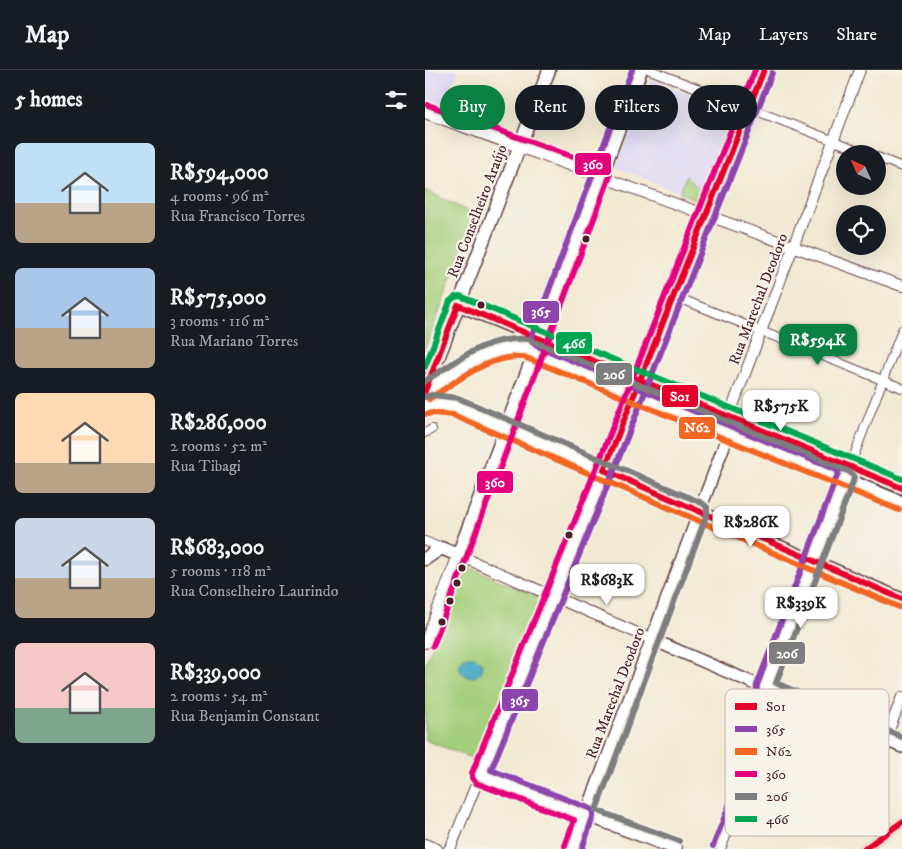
<!DOCTYPE html>
<meta charset="utf-8">
<style>
:root{--surface:#171b24;--page:#242831;--text:#f1f3f6;--muted:#9ea1a6;--line:#363941;--accent:#0b8043}
body{margin:0;font-family:"IM FELL DW Pica",serif;background:var(--page);color:var(--text);height:100vh;display:flex;flex-direction:column;font-size:19px;white-space:nowrap}
*{box-sizing:border-box;margin:0}
p{font-size:16px;color:var(--muted)}
.icon{flex:none;width:28px;height:28px;fill:none;stroke:currentColor;stroke-width:2;stroke-linecap:round;stroke-linejoin:round}
.map{position:relative;flex:1;overflow:hidden}
.panel{display:flex;flex-direction:column;background:var(--surface);width:425px}
.panel>*{flex:none}
.guide{position:absolute;left:15px;top:15px;width:386px;height:45px;display:flex;gap:10px}
.needle{width:32px;rotate:315deg}
.buttons{position:absolute;left:411px;top:75px;display:grid;gap:10px}
.buttons a{display:grid;place-items:center;width:50px;height:50px;border-radius:50%;background:var(--surface);box-shadow:0 5px 20px #0002;font-size:25px}
.price{position:absolute;translate:-50% -42px;padding:0 11px;border-radius:10px;background:#fff;color:#222;font-size:16px;line-height:32px;filter:drop-shadow(0 1px 2px #0008)}
.price::after{content:'';position:absolute;left:50%;top:30px;width:15px;height:11px;margin-left:-8px;background:inherit;clip-path:polygon(0 0,100% 0,50% 100%)}
.price.selected{background:var(--accent);color:#fff}
ul{padding:0;list-style:none}
li{display:flex;align-items:center;gap:15px;height:125px;padding:0 15px}
li span{display:grid;place-items:center;flex:none;width:140px;height:100px;border-radius:8px;color:#555}
li>.icon{margin-inline-start:auto}
span .icon{width:60px;height:60px;fill:#fffc;stroke-width:1}
li b{font-size:21px}
h2{display:flex;justify-content:space-between;align-items:center;height:60px;padding:0 15px;font-size:21px}
.chip{padding:0 18px;border-radius:22px;background:var(--surface);box-shadow:0 5px 20px #0002;font-size:18px;line-height:45px}
.chip.selected{background:var(--accent);color:#fff}
header{display:flex;align-items:center;gap:30px;box-sizing:border-box;height:70px;padding:0 25px;background:var(--surface);border-bottom:1px solid var(--line)}
header strong{font-size:24px}
nav{display:flex;gap:28px;margin-inline-start:auto;font-size:18px}
main{display:flex;flex:1;min-height:0}
.map>svg:first-child{display:block}
.built{fill:#dbd6f7}
.green{fill:#a4cf7c;stroke:#777754}
.water{fill:#43a9c3;stroke:#466477}
.lines{fill:none;stroke-linecap:round;stroke-linejoin:round}
.minor-casing{stroke:#633d44;stroke-width:10}
.tertiary-casing{stroke:#633d44;stroke-width:12}
.secondary-casing{stroke:#633d44;stroke-width:14}
.primary-casing{stroke:#633d44;stroke-width:15}
.minor{stroke:#fff;stroke-width:8}
.tertiary{stroke:#fff;stroke-width:10}
.secondary{stroke:#fff;stroke-width:11}
.primary{stroke:#fff;stroke-width:12}
.bus-1-casing{stroke:#f7f3e8;stroke-width:10}
.bus-2-casing{stroke:#f7f3e8;stroke-width:10}
.bus-3-casing{stroke:#f7f3e8;stroke-width:10}
.bus-4-casing{stroke:#f7f3e8;stroke-width:10}
.bus-5-casing{stroke:#f7f3e8;stroke-width:10}
.bus-6-casing{stroke:#f7f3e8;stroke-width:10}
.bus-1{stroke:#e4002b;stroke-width:6}
.bus-2{stroke:#8e44ad;stroke-width:6}
.bus-3{stroke:#f26522;stroke-width:6}
.bus-4{stroke:#e5007d;stroke-width:6}
.bus-5{stroke:#7e7e7e;stroke-width:6}
.bus-6{stroke:#00a651;stroke-width:6}
.bus-dot{fill:#4a1f2b;stroke:#f7f3e8;stroke-width:2}
.labels{text-anchor:middle;stroke-width:4.5;stroke-linejoin:round;paint-order:stroke}
.street-label{font-size:15px;fill:#4a1f2b;stroke:#f7f3e8}
.key{fill:#f7f3e8;stroke:#c3b3af;stroke-width:1}
.key-label{font-size:14px;fill:#4a1f2b}
.line-badge{stroke:#f7f3e8;stroke-width:2}
.badge-label{font-size:14px;text-anchor:middle;font-weight:bold;fill:#fff}
</style>
<header>
<strong>Map</strong>
<nav><a>Map</a><a>Layers</a><a>Share</a></nav>
</header>
<main>
<section class="panel">
<h2>5 homes<svg class="icon" aria-label="filters" viewBox="0 0 24 24"><path d="M4 7h16M4 17h16"/><circle cx="9" cy="7" r="2"/><circle cx="15" cy="17" r="2"/></svg></h2>
<ul>
<li><span style="background:linear-gradient(#bfe0f5 60%,#b9a48a 0)"><svg class="icon" aria-label="home" viewBox="0 0 24 24"><path d="M3 11l9-7 9 7M6 9v11h12V9"/></svg></span><div><b>R$594,000</b><p>4 rooms · 96 m²</p><p>Rua Francisco Torres</p></div></li>
<li><span style="background:linear-gradient(#a9c7e8 60%,#b9a48a 0)"><svg class="icon" aria-label="home" viewBox="0 0 24 24"><path d="M3 11l9-7 9 7M6 9v11h12V9"/></svg></span><div><b>R$575,000</b><p>3 rooms · 116 m²</p><p>Rua Mariano Torres</p></div></li>
<li><span style="background:linear-gradient(#ffd9b3 70%,#b9a48a 0)"><svg class="icon" aria-label="home" viewBox="0 0 24 24"><path d="M3 11l9-7 9 7M6 9v11h12V9"/></svg></span><div><b>R$286,000</b><p>2 rooms · 52 m²</p><p>Rua Tibagi</p></div></li>
<li><span style="background:linear-gradient(#c9d6e8 60%,#b9a48a 0)"><svg class="icon" aria-label="home" viewBox="0 0 24 24"><path d="M3 11l9-7 9 7M6 9v11h12V9"/></svg></span><div><b>R$683,000</b><p>5 rooms · 118 m²</p><p>Rua Conselheiro Laurindo</p></div></li>
<li><span style="background:linear-gradient(#f6c9c9 65%,#7fa58c 0)"><svg class="icon" aria-label="home" viewBox="0 0 24 24"><path d="M3 11l9-7 9 7M6 9v11h12V9"/></svg></span><div><b>R$339,000</b><p>2 rooms · 54 m²</p><p>Rua Benjamin Constant</p></div></li>
</ul>
</section>
<div class="map">
<svg width="477" height="779" viewBox="0 0 477 779">
<rect width="100%" height="100%" fill="#f7f3e8"/>
<filter id="ink" filterUnits="userSpaceOnUse"><feTurbulence type="fractalNoise" baseFrequency=".02" numOctaves="2"/><feDisplacementMap in="SourceGraphic" scale="10" xChannelSelector="R" yChannelSelector="G"/><feConvolveMatrix kernelMatrix="1 2 1 2 8 2 1 2 1" color-interpolation-filters="sRGB"/></filter>
<filter id="wash" filterUnits="userSpaceOnUse"><feTurbulence type="fractalNoise" baseFrequency=".0096" numOctaves="4" result="noise"/><feDisplacementMap in="SourceGraphic" scale="20" xChannelSelector="R" yChannelSelector="G"/><feGaussianBlur stdDeviation="1.12" result="paint"/><feColorMatrix in="noise" values="0 0 0 0 0 0 0 0 0 0 0 0 0 0 0 0 0 1.4 0 .05"/><feComposite in="paint" operator="in"/></filter>
<g filter="url(#wash)">
<rect width="100%" height="100%" fill="#f2e9d2"/>
<!-- built -->
<g class="built">
<polygon points="0,0 33,0 17,41 0,34"/>
<polygon points="226,9 313,43 278,132 191,97"/>
</g>
<!-- green -->
<g class="green">
<polygon points="261,106 280,125 278,132 255,123"/>
<polygon points="0,120 50,145 0,280"/>
<polygon points="153,283 209,306 204,317 159,298"/>
<polygon points="232,316 291,342 286,352 227,326"/>
<polygon points="344,376 375,378 415,395 411,404"/>
<polygon points="37,494 118,529 120,531 57,692 0,670 0,595 34,506 32,502 35,495"/>
</g>
<!-- water -->
<polygon class="water" points="40,587 50,587 57,593 57,601 51,607 41,606 35,601 35,593"/>
</g>
<g filter="url(#ink)">
<g class="lines">
<!-- minor casing -->
<g class="minor-casing">
<g id="minor">
<polyline points="225,0 443,84"/>
<polyline points="452,87 477,97"/>
<polyline points="249,226 477,318"/>
<polyline points="0,363 7,359"/>
<polyline points="425,396 477,260"/>
<polyline points="0,471 16,478"/>
<polyline points="296,779 357,625"/>
<polyline points="439,779 477,752"/>
</g>
</g>
<!-- tertiary casing -->
<g class="tertiary-casing">
<g id="tertiary">
<polyline points="0,43 477,216"/>
<polyline points="304,346 435,0"/>
<polyline points="0,573 33,485 226,569"/>
<polyline points="340,618 425,396"/>
<polyline points="460,670 477,627"/>
<polyline points="0,774 12,779"/>
<polyline points="24,779 26,777 55,705"/>
</g>
</g>
<!-- secondary casing -->
<g class="secondary-casing">
<g id="secondary">
<polyline points="33,235 477,418"/>
<polyline points="8,309 14,322 30,336"/>
<path d="M0,321C31,304 63,272 101,278L477,432"/>
<polyline points="0,336 7,334 30,336 477,529"/>
<polyline points="226,569 477,677"/>
<polyline points="148,779 303,365 304,354"/>
<polyline points="251,779 55,705 185,387 215,310 339,0"/>
</g>
</g>
<!-- primary casing -->
<g class="primary-casing">
<g id="primary">
<polyline points="0,322 124,0"/>
<polyline points="0,489 16,478 33,485 216,0"/>
</g>
</g>
<!-- minor -->
<use href="#minor" class="minor"/>
<!-- tertiary -->
<use href="#tertiary" class="tertiary"/>
<!-- secondary -->
<use href="#secondary" class="secondary"/>
<!-- primary -->
<use href="#primary" class="primary"/>
<!-- bus-1 casing -->
<g class="bus-1-casing">
<g id="bus-1">
<polyline points="33,235 477,418"/>
<polyline points="0,321 33,235"/>
<polyline points="179,400 339,0"/>
<polyline points="179,400 477,529"/>
<polyline points="439,779 477,752"/>
</g>
</g>
<!-- bus-2 casing -->
<g class="bus-2-casing">
<g id="bus-2">
<path d="M207,0L107,265V272L112,276L414,401L332,615C330,625 338,627 346,630L288,776"/>
<polyline points="157,779 168,747 168,743 166,739 66,700 193,390 347,3"/>
</g>
</g>
<!-- bus-3 casing -->
<g class="bus-3-casing">
<g id="bus-3">
<path d="M4,329C35,310 62,285 99,287L474,440"/>
<polyline points="2,344 8,343 28,345 474,537"/>
</g>
</g>
<!-- bus-4 casing -->
<g class="bus-4-casing">
<g id="bus-4">
<polyline points="3,35 179,98 183,101 185,106 8,576"/>
<polyline points="140,776 149,750 51,713 47,708 47,703 177,384 330,0"/>
</g>
</g>
<!-- bus-5 casing -->
<g class="bus-5-casing">
<g id="bus-5">
<path d="M0,311C35,290 59,266 103,269L425,402L429,407L428,412L351,613L477,667"/>
<polyline points="0,327 7,325 33,328 277,433 282,437 282,444 171,740 254,771"/>
</g>
</g>
<!-- bus-6 casing -->
<g class="bus-6-casing">
<polyline id="bus-6" points="0,297 25,231 30,227 35,226 477,409"/>
</g>
<!-- bus-1 -->
<use href="#bus-1" class="bus-1"/>
<!-- bus-2 -->
<use href="#bus-2" class="bus-2"/>
<!-- bus-3 -->
<use href="#bus-3" class="bus-3"/>
<!-- bus-4 -->
<use href="#bus-4" class="bus-4"/>
<!-- bus-5 -->
<use href="#bus-5" class="bus-5"/>
<!-- bus-6 -->
<use href="#bus-6" class="bus-6"/>
</g>
</g>
<!-- markers -->
<g class="bus-dot">
<circle cx="161" cy="169" r="4.5"/>
<circle cx="56" cy="235" r="4.5"/>
<circle cx="144" cy="465" r="4.5"/>
<circle cx="37" cy="498" r="4.5"/>
<circle cx="32" cy="513" r="4.5"/>
<circle cx="25" cy="531" r="4.5"/>
<circle cx="17" cy="552" r="4.5"/>
</g>
<g class="labels">
<!-- street labels -->
<g class="street-label">
<text transform="translate(52 141) rotate(-69)" y="5">Rua Conselheiro Araújo</text>
<text transform="translate(333 229) rotate(-69)" y="5">Rua Marechal Deodoro</text>
<text transform="translate(190 623) rotate(-69)" y="5">Rua Marechal Deodoro</text>
</g>
</g>
<!-- legend -->
<rect x="300" y="619" width="164" height="147" rx="8" class="key"/>
<rect x="310" y="633" width="22" height="7" fill="#e4002b"/>
<rect x="310" y="656" width="22" height="6" fill="#8e44ad"/>
<rect x="310" y="678" width="22" height="7" fill="#f26522"/>
<rect x="310" y="701" width="22" height="6" fill="#e5007d"/>
<rect x="310" y="723" width="22" height="7" fill="#7e7e7e"/>
<rect x="310" y="746" width="22" height="6" fill="#00a651"/>
<g class="key-label">
<text x="341" y="641">S01</text>
<text x="341" y="664">365</text>
<text x="341" y="686">N62</text>
<text x="341" y="709">360</text>
<text x="341" y="731">206</text>
<text x="341" y="754">466</text>
</g>
<g class="line-badge">
<rect x="149" y="82" width="38" height="24" rx="5" fill="#e5007d"/>
<rect x="97" y="230" width="38" height="24" rx="5" fill="#8e44ad"/>
<rect x="130" y="261" width="38" height="24" rx="5" fill="#00a651"/>
<rect x="170" y="292" width="38" height="24" rx="5" fill="#7e7e7e"/>
<rect x="236" y="314" width="38" height="24" rx="5" fill="#e4002b"/>
<rect x="253" y="346" width="38" height="24" rx="5" fill="#f26522"/>
<rect x="51" y="400" width="38" height="24" rx="5" fill="#e5007d"/>
<rect x="343" y="571" width="38" height="24" rx="5" fill="#7e7e7e"/>
<rect x="76" y="618" width="38" height="24" rx="5" fill="#8e44ad"/>
</g>
<g class="badge-label">
<text x="168" y="99">360</text>
<text x="116" y="246">365</text>
<text x="149" y="278">466</text>
<text x="189" y="309">206</text>
<text x="255" y="331">S01</text>
<text x="272" y="362">N62</text>
<text x="70" y="417">360</text>
<text x="362" y="588">206</text>
<text x="95" y="635">365</text>
</g>
</svg>
<div class="buttons">
<a><svg class="needle" viewBox="-14 -14 28 28"><path d="M0-13l5 13h-10z" fill="#e53935"/><path d="M0 13l5-13h-10z" fill="#9ea1a6"/></svg></a>
<a><svg class="icon" aria-label="locate" viewBox="0 0 24 24"><circle cx="12" cy="12" r="6"/><path d="M12 2v4M12 18v4M2 12h4M18 12h4"/></svg></a>
</div>
<b class="price selected" style="left:393px;top:296px">R$594K</b>
<b class="price" style="left:356px;top:362px">R$575K</b>
<b class="price" style="left:326px;top:478px">R$286K</b>
<b class="price" style="left:182px;top:536px">R$683K</b>
<b class="price" style="left:376px;top:559px">R$339K</b>
<div class="guide">
<a class="chip selected">Buy</a>
<a class="chip">Rent</a>
<a class="chip">Filters</a>
<a class="chip">New</a>
</div>
</div>
</main>
